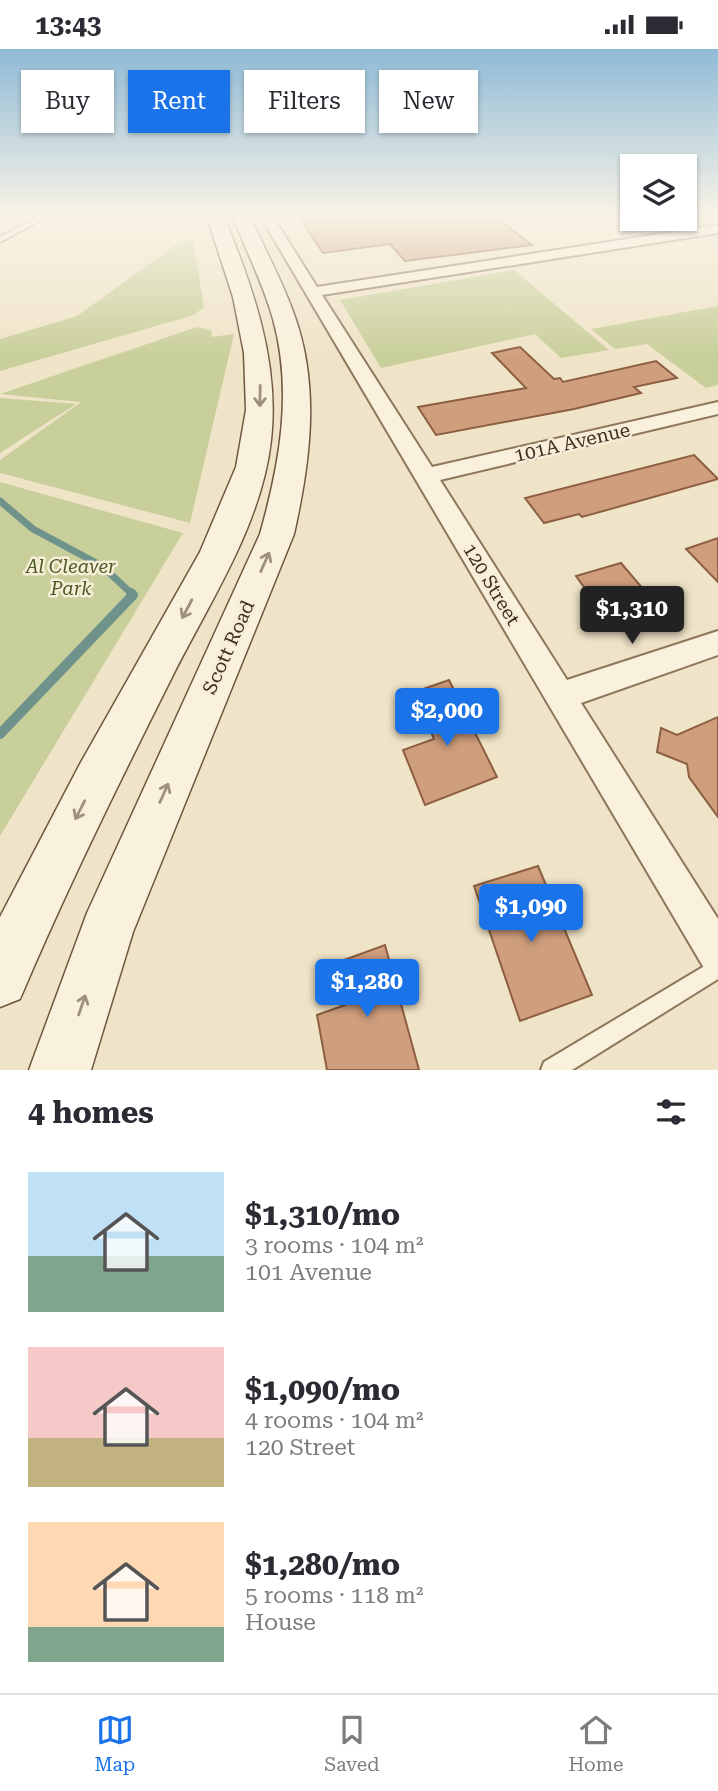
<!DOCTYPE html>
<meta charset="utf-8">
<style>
:root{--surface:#fff;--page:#f2f2f3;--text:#2b2b33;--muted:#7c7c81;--line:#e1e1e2;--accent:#1a73e8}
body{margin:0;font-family:"Roboto Serif",serif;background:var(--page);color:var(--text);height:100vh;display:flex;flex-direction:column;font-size:26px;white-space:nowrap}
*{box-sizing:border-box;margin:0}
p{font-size:23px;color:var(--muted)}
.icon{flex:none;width:38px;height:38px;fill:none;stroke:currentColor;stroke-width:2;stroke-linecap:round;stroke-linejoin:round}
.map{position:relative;height:1021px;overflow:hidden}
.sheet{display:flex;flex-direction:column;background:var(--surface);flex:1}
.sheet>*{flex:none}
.guide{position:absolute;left:21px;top:21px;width:677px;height:63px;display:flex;gap:14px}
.tools{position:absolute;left:620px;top:105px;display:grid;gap:14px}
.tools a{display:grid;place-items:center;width:77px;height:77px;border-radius:0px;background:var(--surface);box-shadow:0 2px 5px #0004;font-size:35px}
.price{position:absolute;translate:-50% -60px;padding:0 16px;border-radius:7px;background:var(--accent);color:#fff;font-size:23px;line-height:46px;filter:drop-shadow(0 2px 4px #0008)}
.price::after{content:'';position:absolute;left:50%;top:42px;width:21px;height:16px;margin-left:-10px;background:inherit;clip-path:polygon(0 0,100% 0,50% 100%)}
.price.selected{background:#222;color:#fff}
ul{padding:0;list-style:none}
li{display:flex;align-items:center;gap:21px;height:175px;padding:0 28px}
li span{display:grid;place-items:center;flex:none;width:196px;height:140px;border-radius:0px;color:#555}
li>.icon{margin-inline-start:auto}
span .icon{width:84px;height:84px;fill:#fffc;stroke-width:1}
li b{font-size:30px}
h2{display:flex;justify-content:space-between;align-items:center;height:84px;padding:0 28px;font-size:30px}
.pill{padding:0 24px;border-radius:0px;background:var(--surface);box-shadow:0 2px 5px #0004;font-size:24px;line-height:63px}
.pill.selected{background:var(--accent);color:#fff}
.status{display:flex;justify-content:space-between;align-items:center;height:49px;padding:0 35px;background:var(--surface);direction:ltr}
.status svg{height:19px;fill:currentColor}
.dock{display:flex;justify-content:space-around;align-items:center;height:98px;border-top:2px solid var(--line);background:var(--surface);font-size:19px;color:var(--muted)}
.dock a{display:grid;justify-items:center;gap:4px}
.dock .selected{color:var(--accent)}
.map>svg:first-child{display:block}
.green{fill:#c9cf9b}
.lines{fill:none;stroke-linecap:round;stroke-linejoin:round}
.stream-far1{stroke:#6f938a;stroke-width:7}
.stream{stroke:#6f938a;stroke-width:10}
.building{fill:#cf9f7d;stroke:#8d5f41;stroke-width:2}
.lane-casing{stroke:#8d765c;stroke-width:4}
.street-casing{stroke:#8d765c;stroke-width:4}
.secondary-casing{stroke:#6f573f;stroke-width:3}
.lane{fill:#faf1dc;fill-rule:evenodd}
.street{fill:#faf1dc;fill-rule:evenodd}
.secondary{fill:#faf1dc;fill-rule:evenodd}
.oneway{stroke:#9c907e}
.labels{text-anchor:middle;stroke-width:5;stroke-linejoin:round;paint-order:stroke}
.street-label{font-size:19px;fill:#3d2e20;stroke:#f7eed8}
.park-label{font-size:19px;font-style:italic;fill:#4d5a26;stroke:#f7eed8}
</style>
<div class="status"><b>13:43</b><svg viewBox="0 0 49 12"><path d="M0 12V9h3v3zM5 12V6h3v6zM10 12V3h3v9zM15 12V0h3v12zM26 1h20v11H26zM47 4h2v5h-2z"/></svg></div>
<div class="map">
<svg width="718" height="1021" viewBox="0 0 718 1021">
<rect width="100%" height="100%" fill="#f0e4c8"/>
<!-- green -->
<g class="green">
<polygon points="193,191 204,258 194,266 0,322 0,290 77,267 180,193"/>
<polygon points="514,221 609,301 561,309 535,285 381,319 340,251"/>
<polygon points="718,257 718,336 706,339 647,295 615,300 591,280"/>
<polygon points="197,278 212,282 211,288 234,285 190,474 0,424 0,411 81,353 0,345"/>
<polygon points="0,349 76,355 0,404"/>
<polygon points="0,433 183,484 0,787"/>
</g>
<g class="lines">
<!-- stream-far1 -->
<polyline class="stream-far1" points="0,452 33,480 102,517 133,546"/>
<!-- stream -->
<polyline class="stream" points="0,685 133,546 131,544"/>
</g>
<!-- building -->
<g class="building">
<polygon points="297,165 491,165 532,196 405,212 390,195 323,204"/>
<polygon points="520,298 554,330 560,329 563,333 656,312 677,329 634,338 641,344 574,360 436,386 418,358 526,339 492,304"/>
<polygon points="694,406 718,430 582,468 579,465 544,474 525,449"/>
<polygon points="718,489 718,533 686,500"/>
<polygon points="621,514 655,554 607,570 576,527"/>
<polygon points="449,631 497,728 425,756 403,701 434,690 414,643"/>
<polygon points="718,668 718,768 689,728 687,715 657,703 661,679 677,686"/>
<polygon points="538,817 592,946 520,972 474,837"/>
<polygon points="385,896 419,1021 327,1021 317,966 345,956 336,914"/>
</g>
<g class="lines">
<!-- lane casing -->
<g class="lane-casing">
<g id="lane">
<polygon points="44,165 52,165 0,193 0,188"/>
<polygon points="718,909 718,930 572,1021 541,1021 544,1013"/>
</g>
</g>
<!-- street casing -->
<g class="street-casing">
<polygon id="street" points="259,165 271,165 317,238 718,176 718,184 322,246 432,418 718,353 718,365 440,431 567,631 718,582 718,606 581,654 718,870 718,924 704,919"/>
</g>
<!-- secondary casing -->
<g class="secondary-casing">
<g id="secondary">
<path d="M206,165H223C252,236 280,312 271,391C262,474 211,551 174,624C120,732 67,839 20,950L0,958V868L80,715L200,503L236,418L246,361L244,304L233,248Z"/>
<path d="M232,165H249C264,199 283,233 295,268C320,339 310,413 294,485L133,883L91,1021H29L87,864L260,485C280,414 293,342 273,270C263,234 245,200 232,165Z"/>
</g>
</g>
<!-- lane -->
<use href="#lane" class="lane"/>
<!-- street -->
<use href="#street" class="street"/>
<!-- secondary -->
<use href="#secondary" class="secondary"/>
</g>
<!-- one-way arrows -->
<defs><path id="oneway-shaft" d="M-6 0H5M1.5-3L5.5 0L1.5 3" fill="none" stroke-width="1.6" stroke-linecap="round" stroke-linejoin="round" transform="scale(1.75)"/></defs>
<g class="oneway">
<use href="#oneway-shaft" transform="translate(260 347) rotate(91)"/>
<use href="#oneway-shaft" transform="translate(265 513) rotate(-66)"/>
<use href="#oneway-shaft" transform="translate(187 560) rotate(118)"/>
<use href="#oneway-shaft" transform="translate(164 744) rotate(-66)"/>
<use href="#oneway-shaft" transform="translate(80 761) rotate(117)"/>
<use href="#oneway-shaft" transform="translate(82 956) rotate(-71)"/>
</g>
<!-- sky -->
<linearGradient id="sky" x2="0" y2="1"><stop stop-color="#8fbad6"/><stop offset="0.54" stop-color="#f8f3e6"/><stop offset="1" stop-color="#f8f3e6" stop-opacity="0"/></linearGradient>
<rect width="718" height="308" fill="url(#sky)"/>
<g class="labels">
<!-- street labels -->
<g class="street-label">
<text transform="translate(572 393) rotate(-13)" y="7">101A Avenue</text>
<text transform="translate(492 535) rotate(59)" y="7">120 Street</text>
<text transform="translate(228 598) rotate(-66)" y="7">Scott Road</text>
</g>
<!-- park labels -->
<g class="park-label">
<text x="71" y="524">Al Cleaver<tspan x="71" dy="22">Park</tspan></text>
</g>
</g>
</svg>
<div class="tools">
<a><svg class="icon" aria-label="layers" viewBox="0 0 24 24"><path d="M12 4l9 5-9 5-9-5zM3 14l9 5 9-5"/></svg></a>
</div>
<b class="price selected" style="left:632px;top:597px">$1,310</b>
<b class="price" style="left:447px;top:699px">$2,000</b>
<b class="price" style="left:531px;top:895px">$1,090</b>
<b class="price" style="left:367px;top:970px">$1,280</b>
<div class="guide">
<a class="pill">Buy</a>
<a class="pill selected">Rent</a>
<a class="pill">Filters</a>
<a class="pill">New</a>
</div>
</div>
<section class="sheet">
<h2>4 homes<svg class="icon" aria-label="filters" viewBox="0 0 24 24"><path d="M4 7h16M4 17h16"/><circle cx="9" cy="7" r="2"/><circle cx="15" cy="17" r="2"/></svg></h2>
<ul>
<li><span style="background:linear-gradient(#bfe0f5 60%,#7fa58c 0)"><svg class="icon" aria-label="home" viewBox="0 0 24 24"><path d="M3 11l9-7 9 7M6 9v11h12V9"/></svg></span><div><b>$1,310/mo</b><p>3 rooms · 104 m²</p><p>101 Avenue</p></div></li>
<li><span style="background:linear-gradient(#f6c9c9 65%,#c2b280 0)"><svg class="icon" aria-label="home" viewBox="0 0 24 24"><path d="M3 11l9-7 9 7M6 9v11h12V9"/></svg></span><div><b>$1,090/mo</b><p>4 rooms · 104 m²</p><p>120 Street</p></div></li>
<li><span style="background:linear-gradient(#ffd9b3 75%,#7fa58c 0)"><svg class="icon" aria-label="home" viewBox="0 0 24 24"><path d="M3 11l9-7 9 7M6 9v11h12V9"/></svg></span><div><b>$1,280/mo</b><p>5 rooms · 118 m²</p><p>House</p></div></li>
</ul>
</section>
<nav class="dock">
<a class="selected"><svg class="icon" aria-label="map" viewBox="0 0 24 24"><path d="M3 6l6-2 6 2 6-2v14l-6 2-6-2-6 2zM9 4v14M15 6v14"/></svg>Map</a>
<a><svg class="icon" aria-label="saved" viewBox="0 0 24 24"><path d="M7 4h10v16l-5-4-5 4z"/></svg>Saved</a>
<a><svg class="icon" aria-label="home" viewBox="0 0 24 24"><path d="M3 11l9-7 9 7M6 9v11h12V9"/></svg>Home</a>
</nav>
